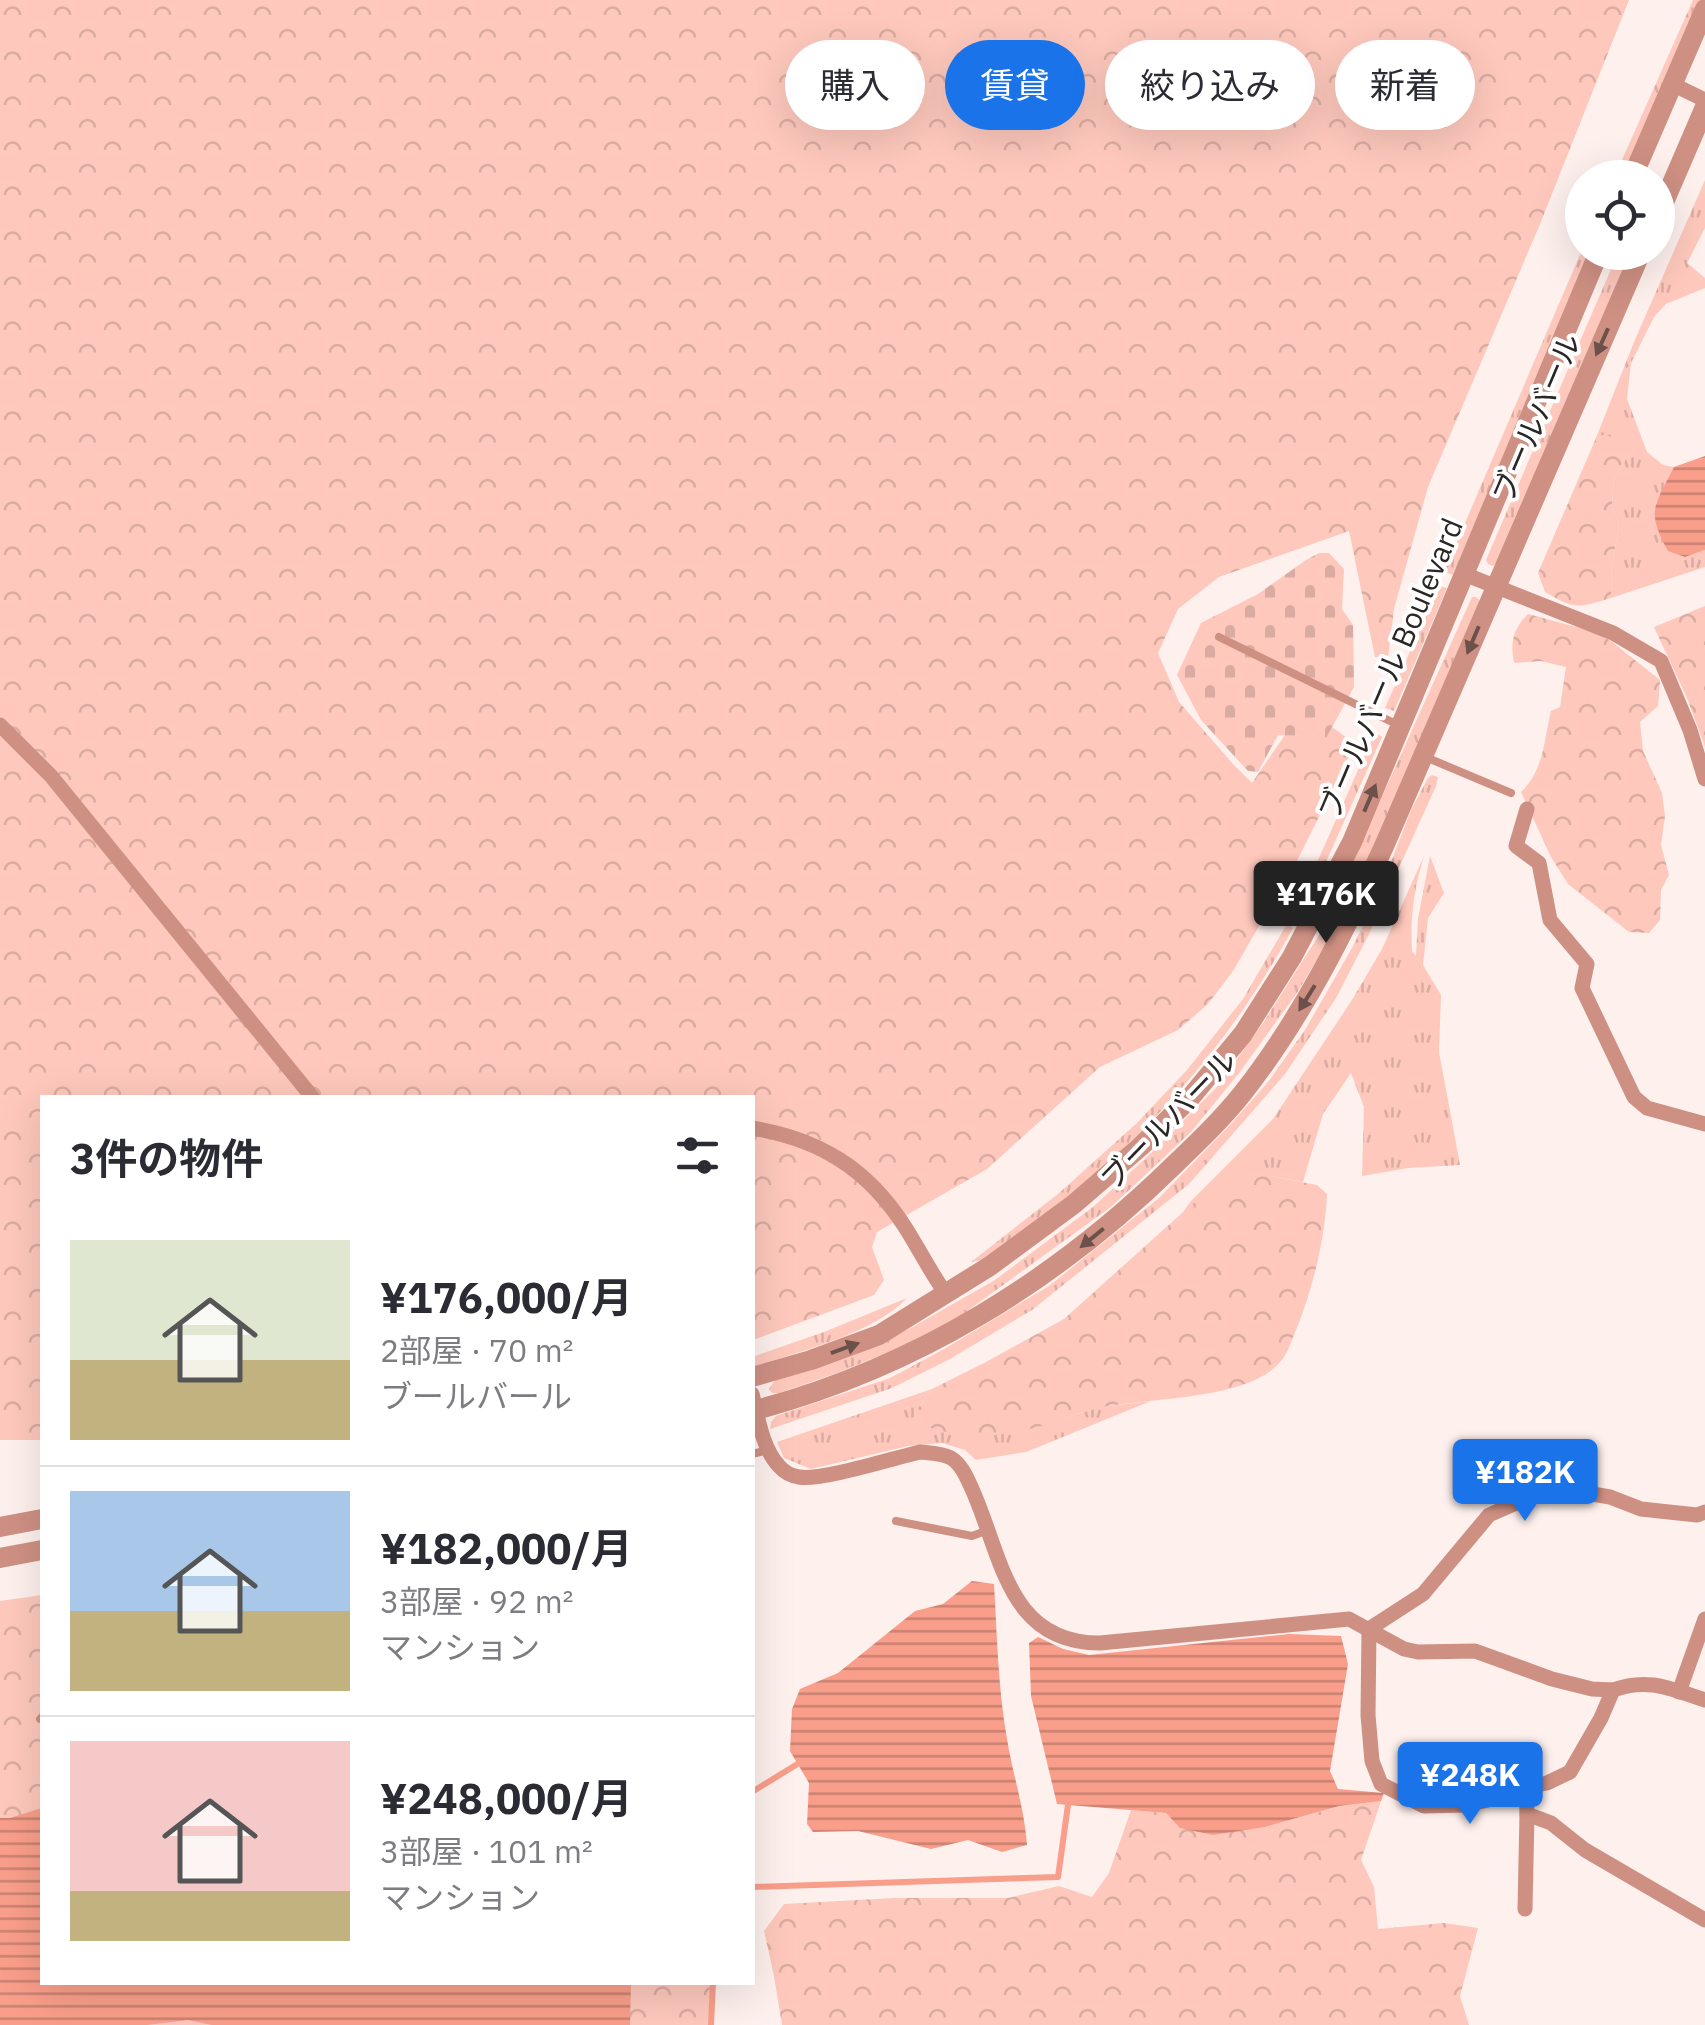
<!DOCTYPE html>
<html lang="ja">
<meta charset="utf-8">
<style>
:root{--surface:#fff;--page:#f2f2f3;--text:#2b2b33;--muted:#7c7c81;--line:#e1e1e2;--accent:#1a73e8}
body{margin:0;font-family:"IBM Plex Sans","Noto Sans JP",sans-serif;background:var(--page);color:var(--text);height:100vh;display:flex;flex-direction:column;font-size:38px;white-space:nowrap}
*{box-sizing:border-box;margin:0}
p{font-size:32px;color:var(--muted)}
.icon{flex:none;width:55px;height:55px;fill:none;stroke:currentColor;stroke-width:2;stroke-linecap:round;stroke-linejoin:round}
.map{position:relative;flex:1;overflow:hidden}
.details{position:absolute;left:40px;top:1095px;width:715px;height:890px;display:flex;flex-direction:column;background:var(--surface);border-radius:0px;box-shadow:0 10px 40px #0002}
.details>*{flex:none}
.hud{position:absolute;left:785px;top:40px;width:770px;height:90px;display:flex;gap:20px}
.tools{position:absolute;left:1565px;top:160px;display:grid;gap:20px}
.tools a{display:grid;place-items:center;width:110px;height:110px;border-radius:50%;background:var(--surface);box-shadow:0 10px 40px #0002;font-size:50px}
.price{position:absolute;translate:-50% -85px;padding:0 22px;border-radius:10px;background:var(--accent);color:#fff;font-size:32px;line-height:65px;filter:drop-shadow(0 2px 5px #0008)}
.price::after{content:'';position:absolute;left:50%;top:60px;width:30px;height:22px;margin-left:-15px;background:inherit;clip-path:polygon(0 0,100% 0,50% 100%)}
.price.current{background:#222;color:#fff}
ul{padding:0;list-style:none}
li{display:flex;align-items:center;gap:30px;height:250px;padding:0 30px}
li+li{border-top:2px solid var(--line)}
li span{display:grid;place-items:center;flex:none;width:280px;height:200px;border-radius:0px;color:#555}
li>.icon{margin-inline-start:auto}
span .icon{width:120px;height:120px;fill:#fffc;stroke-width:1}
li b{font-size:42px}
h2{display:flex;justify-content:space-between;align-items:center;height:120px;padding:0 30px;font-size:42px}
.pill{padding:0 35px;border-radius:45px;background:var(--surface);box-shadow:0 10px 40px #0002;font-size:35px;line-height:90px}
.pill.current{background:var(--accent);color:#fff}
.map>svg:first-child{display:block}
.grass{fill:url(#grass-tufts)}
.forest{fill:url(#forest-crowns)}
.cemetery{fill:url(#cemetery-stones)}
.water{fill:url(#water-rules)}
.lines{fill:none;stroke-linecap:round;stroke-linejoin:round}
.stream{stroke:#f99e8a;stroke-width:6}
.service{stroke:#ce9083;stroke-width:8}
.minor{stroke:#ce9083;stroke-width:15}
.tertiary{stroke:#ce9083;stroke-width:20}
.oneway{fill:#6c504a}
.labels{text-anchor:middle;stroke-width:8;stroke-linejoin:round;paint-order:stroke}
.street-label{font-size:30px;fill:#2a2624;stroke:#fff}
</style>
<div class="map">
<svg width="1705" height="2025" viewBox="0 0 1705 2025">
<defs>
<pattern id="grass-tufts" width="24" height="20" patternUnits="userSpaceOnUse" patternTransform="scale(2.5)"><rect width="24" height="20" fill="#fec8bc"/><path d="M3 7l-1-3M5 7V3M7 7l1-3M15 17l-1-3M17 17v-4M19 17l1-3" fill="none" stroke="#daaca1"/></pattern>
<pattern id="forest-crowns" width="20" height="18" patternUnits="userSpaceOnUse" patternTransform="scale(2.5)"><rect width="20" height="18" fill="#fec8bc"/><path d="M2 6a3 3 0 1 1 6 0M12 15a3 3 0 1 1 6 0" fill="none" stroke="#daaca1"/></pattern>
<pattern id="cemetery-stones" width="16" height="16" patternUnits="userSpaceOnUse" patternTransform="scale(2.5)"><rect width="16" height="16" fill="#fec8bc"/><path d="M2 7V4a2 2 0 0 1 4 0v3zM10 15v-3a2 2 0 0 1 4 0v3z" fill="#daaca1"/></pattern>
<pattern id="water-rules" width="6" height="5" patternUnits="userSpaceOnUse" patternTransform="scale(2.5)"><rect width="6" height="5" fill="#f99e8a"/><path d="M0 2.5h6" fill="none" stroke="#ca8171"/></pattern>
</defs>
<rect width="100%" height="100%" fill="#fdf0ed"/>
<!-- grass -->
<g class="grass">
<polygon points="1693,0 1704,0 1626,177 1614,178"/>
<polygon points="1705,180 1705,228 1687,263 1705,278 1705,288 1666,304 1654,317 1631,363 1627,399 1647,452 1663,465 1674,467 1656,503 1685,557 1705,550 1705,567 1611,598 1612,565 1619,526 1612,505 1614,479 1625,461 1604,435 1596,438 1634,342"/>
<polygon points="1582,250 1582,252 1593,253 1453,575 1444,572"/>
<polygon points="1618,253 1630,253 1498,563 1493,566 1488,564 1486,560"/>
<polygon points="1439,586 1447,588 1394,711 1385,708"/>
<polygon points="1472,597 1476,597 1479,600 1480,605 1400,791 1331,936 1297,993 1239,1073 1191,1132 1112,1206 963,1314 901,1347 837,1373 779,1393 772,1393 769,1389 775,1380 835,1362 911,1328 995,1280 1093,1207 1147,1157 1216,1088 1263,1023 1321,932"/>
<polygon points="1375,732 1382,737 1303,913 1293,909 1319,858"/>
<polygon points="1432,775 1438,777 1436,786 1369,934 1336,998 1285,1074 1189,1184 1032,1310 950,1359 892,1388 770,1429 771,1422 776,1416 890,1378 946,1348 1049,1286 1159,1198 1231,1124 1268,1082 1305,1030 1352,948 1380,891 1411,810 1428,778"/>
<path d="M1424,856C1414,888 1410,917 1412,951L1416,956L1418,919L1430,856L1444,893L1428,918L1423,965L1441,995L1439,1052L1460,1165L1408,1168L1362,1176L1364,1107L1351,1073L1323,1114L1303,1182L1270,1176L1183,1212L1191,1201L1273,1119L1352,1000L1382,949Z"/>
<path d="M1287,924L1293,928C1238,1029 1171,1109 1084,1185C1053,1211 1018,1235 986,1259L971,1262L1058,1194L1137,1123L1187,1070L1243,999Z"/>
<path d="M907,1298C873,1334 800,1351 753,1367L752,1357L824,1332Z"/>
<polygon points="932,1389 920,1405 1048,1423 1100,1407 1151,1401 1026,1452 976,1460 965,1450 942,1443 908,1446 811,1469 784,1458 777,1442"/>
</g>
<!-- forest -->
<g class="forest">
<polygon points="0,0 1629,0 1540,224 1428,487 1394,609 1388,657 1375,657 1349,531 1219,577 1178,609 1158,653 1179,702 1233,764 1252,783 1285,735 1304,736 1315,728 1324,741 1332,727 1355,744 1298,859 1233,971 1208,1004 1178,1030 1100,1067 987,1169 877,1232 872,1247 884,1280 874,1295 753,1340 752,1098 42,1098 42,1440 0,1440"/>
<path d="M1604,435L1612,437L1626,449L1625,461L1614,479L1612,505L1619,526L1612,565L1611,598C1576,608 1576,610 1545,592L1538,573L1596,438Z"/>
<polygon points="1705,606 1705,747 1687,698 1654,627"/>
<path d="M1528,614L1595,632L1611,641L1660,680L1658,706L1640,722L1643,751L1662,793L1665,816L1661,845L1669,875L1661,890L1660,920L1649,933L1629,932L1568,884L1551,857L1521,792C1544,770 1544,740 1551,711L1560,707L1566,667L1541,661L1514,663C1510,642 1513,629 1528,614Z"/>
<path d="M1270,1176L1317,1185L1327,1194C1325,1241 1312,1292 1294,1335C1290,1344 1287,1355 1280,1362C1247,1401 1147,1397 1098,1408C1069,1415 1040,1429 1010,1433C976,1439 944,1435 913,1421L920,1405L932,1389L986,1362L1064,1319L1191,1205L1233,1177Z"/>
<polygon points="42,1595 42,1982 713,1983 711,2025 0,2025 0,1601"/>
<polygon points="1381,1801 1361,1860 1374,1887 1378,1929 1444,1923 1478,1928 1460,1996 1469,2025 782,2025 774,1976 764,1931 784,1904 895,1898 1008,1898 1059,1886 1092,1897 1109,1873 1131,1810 1166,1813 1181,1828 1265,1827 1339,1806"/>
</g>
<!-- cemetery -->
<polygon class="cemetery" points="1319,553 1329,553 1344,569 1342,609 1353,625 1354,687 1324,742 1315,729 1304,736 1278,735 1258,772 1248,771 1201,720 1177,675 1201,623 1258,594 1306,560"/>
<!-- water -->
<g class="water">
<path d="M1705,456V550L1685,557L1668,551C1646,511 1654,506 1674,467Z"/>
<path d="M972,1581L994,1584C997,1635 998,1688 1007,1739C1013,1776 1024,1806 1027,1845L1002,1852L968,1840L931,1849L858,1831L813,1832L807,1824L809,1783L790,1751L792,1709L800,1689L838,1673L915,1611L943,1604Z"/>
<polygon points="1289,1634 1341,1636 1348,1664 1330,1771 1338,1789 1384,1793 1381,1801 1339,1806 1265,1827 1213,1835 1180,1828 1166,1813 1057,1804 1031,1696 1029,1643 1038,1637 1063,1649 1089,1655"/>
<polygon points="42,1808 42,1982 631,1983 630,2025 212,2025 188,2020 147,2025 0,2025 0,1818 10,1818"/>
</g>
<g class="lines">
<!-- stream -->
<g class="stream">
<polyline points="752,1792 799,1763"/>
<polyline points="752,1887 1058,1877 1068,1805"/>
<polyline points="711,2025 713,1982"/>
</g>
<!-- service -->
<g class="service">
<polyline points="1219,637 1400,726"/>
<polyline points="1423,756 1511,793"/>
<polyline points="752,1454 769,1450"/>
<polyline points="896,1521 972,1536 988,1530"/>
<polyline points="40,1719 42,1717"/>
</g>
<!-- minor -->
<g class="minor">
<polyline points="1672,84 1705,100"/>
<polyline points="1464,574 1613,633 1661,661 1690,730 1705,779"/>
<polyline points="0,725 51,776 313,1098"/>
<polyline points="1527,809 1516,846 1539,863 1550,920 1587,964 1582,988 1634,1097 1647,1108 1705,1124"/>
<path d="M752,1128C820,1139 868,1169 905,1227C919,1249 931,1273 946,1294"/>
<path d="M752,1394C758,1417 762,1448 779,1466C784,1472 792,1476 799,1477C821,1481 894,1458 920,1452C930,1453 942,1453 951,1458C962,1465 967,1478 972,1489C1002,1555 1007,1643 1100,1643L1349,1619L1404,1649L1418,1652L1475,1651L1552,1679L1592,1689L1613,1690"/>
<path d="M1705,1512L1697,1515L1641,1509L1610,1497L1575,1491H1548L1521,1501L1489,1515L1423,1594L1369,1629L1368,1715L1372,1761L1381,1784L1424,1806L1465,1805L1502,1797L1526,1787L1547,1783L1570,1772L1601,1718L1613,1690C1648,1677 1671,1689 1705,1700"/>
<polyline points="1679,1692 1705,1619"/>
<polyline points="1526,1787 1527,1814 1551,1823 1585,1850 1705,1920"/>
<polyline points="1525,1909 1527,1814"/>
</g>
<!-- tertiary -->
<g class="tertiary">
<polyline points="1632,178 1705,9"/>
<polyline points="1658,216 1705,107"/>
<polyline points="752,1377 811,1360 879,1335 990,1266 1074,1204 1140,1147 1190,1098 1243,1034 1292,957 1352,842 1599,252"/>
<path d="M752,1411C913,1369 1056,1281 1174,1165C1198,1142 1222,1119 1242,1094C1302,1018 1345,931 1385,844L1641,252"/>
<polyline points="0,1527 42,1519"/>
<polyline points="0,1558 42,1550"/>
</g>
</g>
<!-- one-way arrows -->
<defs><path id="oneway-solid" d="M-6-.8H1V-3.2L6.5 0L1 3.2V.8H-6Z" transform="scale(2.5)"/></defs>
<g class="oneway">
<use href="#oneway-solid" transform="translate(1602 342) rotate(114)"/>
<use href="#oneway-solid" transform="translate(1473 640) rotate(113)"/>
<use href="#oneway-solid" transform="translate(1370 798) rotate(-67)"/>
<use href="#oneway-solid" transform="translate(1307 998) rotate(122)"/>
<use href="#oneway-solid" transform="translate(1092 1238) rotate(141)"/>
<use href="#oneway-solid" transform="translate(845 1348) rotate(-20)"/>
</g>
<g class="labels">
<!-- street labels -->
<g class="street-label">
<text transform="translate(1537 418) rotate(-67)" y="10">ブールバール</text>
<text transform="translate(1391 669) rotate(-67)" y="10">ブールバール Boulevard</text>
<text transform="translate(1169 1120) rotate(-46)" y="10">ブールバール</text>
</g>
</g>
</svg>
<div class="tools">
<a><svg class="icon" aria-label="locate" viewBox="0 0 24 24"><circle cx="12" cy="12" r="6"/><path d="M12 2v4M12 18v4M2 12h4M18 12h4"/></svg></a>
</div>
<b class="price current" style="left:1326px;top:946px">¥176K</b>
<b class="price" style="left:1525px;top:1524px">¥182K</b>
<b class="price" style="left:1470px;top:1827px">¥248K</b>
<div class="hud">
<a class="pill">購入</a>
<a class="pill current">賃貸</a>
<a class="pill">絞り込み</a>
<a class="pill">新着</a>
</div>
<section class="details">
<h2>3件の物件<svg class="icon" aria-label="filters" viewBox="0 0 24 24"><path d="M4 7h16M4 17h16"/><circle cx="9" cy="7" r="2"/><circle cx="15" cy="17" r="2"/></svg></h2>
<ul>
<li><span style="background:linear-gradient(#dfe7d0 60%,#c2b280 0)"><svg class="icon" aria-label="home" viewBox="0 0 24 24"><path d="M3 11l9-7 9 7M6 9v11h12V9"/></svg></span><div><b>¥176,000/月</b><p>2部屋 · 70 m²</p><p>ブールバール</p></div></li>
<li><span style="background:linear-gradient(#a9c7e8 60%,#c2b280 0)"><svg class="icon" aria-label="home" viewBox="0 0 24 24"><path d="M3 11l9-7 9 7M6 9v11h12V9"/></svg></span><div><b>¥182,000/月</b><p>3部屋 · 92 m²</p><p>マンション</p></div></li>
<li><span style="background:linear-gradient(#f6c9c9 75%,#c2b280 0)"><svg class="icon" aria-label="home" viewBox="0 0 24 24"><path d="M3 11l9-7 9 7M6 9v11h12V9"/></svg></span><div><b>¥248,000/月</b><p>3部屋 · 101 m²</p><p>マンション</p></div></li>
</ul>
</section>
</div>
